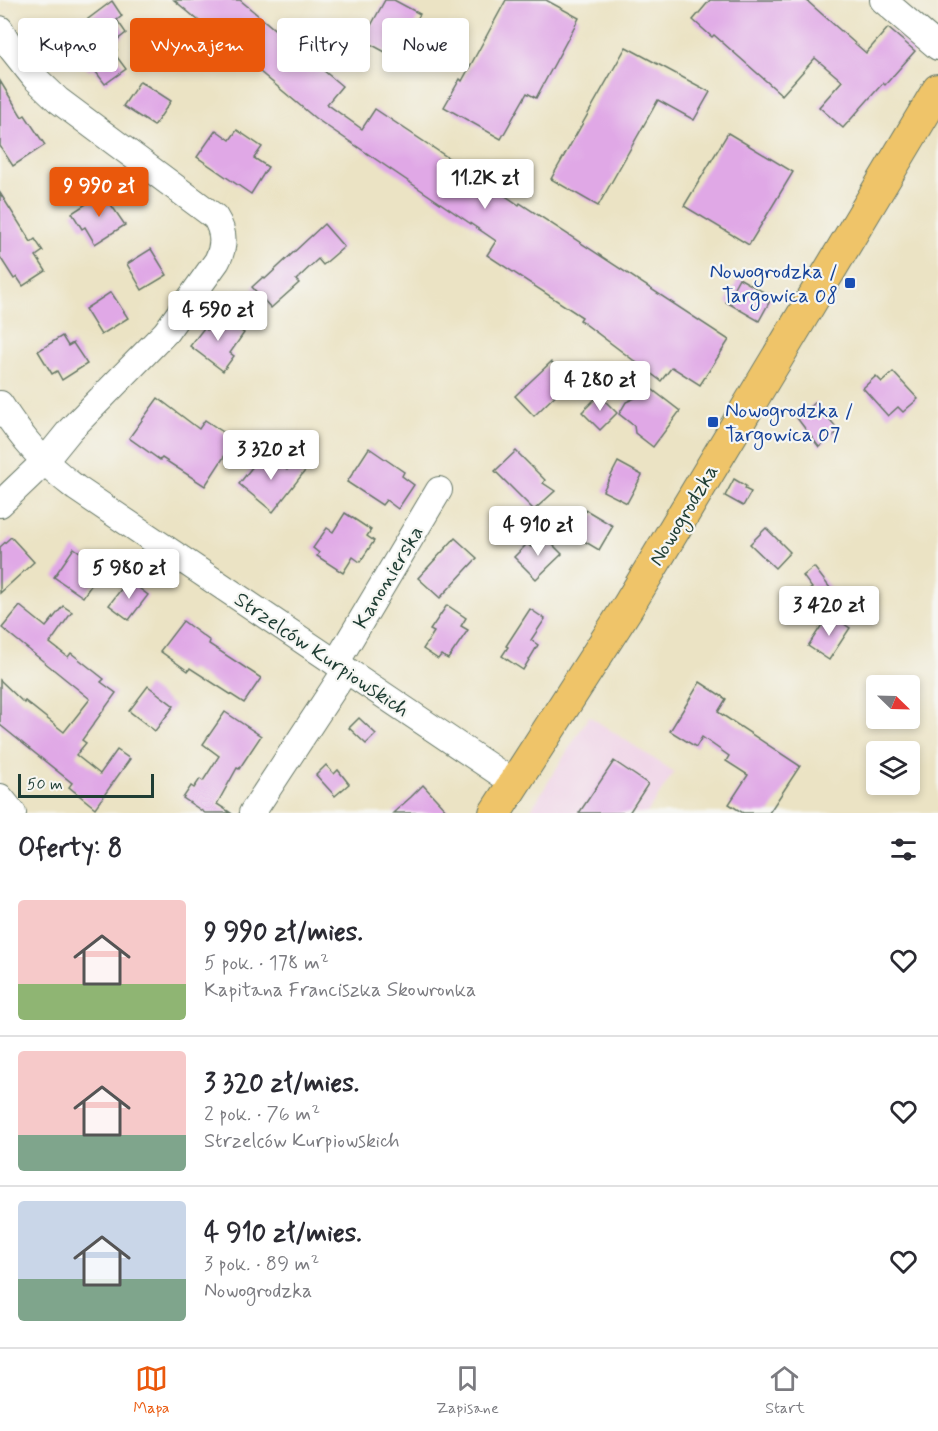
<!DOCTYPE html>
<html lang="pl">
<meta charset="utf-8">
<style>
:root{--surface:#fff;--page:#f7f7f7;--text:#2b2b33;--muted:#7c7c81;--line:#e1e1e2;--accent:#ea580c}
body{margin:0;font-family:Mynerve,sans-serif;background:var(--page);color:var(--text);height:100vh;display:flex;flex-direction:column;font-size:22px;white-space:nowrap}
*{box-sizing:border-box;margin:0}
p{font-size:20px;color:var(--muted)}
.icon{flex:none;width:33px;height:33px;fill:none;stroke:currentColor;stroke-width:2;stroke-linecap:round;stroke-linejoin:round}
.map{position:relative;height:813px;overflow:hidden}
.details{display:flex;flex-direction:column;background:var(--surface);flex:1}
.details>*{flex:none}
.guide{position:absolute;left:18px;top:18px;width:600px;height:54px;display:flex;gap:12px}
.needle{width:39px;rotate:113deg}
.buttons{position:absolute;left:866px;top:675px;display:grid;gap:12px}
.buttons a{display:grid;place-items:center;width:54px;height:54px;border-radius:6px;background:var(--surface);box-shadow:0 3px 9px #0003;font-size:30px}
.scale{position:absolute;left:18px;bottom:15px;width:136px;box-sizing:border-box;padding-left:6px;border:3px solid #1f3d34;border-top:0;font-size:16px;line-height:21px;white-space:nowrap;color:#1f3d34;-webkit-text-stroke:4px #f6f6f2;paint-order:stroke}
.price{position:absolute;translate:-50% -51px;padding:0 14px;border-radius:6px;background:#fff;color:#222;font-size:20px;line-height:39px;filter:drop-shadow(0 2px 3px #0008)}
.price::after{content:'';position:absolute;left:50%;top:36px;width:18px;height:14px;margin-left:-9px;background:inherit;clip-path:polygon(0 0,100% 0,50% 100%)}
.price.current{background:var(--accent);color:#fff}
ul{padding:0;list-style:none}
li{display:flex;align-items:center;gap:18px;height:150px;padding:0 18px}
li+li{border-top:2px solid var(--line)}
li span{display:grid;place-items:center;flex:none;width:168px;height:120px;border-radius:6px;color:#555}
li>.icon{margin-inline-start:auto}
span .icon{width:72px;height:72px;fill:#fffc;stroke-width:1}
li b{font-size:26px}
h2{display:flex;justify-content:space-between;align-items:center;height:72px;padding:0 18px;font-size:26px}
.pill{padding:0 21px;border-radius:6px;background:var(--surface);box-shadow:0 3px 9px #0003;font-size:21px;line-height:54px}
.pill.current{background:var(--accent);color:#fff}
.dock{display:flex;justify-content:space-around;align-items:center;height:84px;border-top:2px solid var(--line);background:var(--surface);font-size:16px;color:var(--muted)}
.dock a{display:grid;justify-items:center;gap:3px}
.dock .current{color:var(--accent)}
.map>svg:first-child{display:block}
.built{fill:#efd0e6}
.building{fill:#e0a8e6}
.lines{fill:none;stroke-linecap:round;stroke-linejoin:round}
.minor-casing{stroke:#676;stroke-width:28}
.major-casing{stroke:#676;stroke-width:34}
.minor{stroke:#fff;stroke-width:26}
.major{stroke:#efc469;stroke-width:32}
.transit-dot{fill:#1a4fb4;stroke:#f6f6f2;stroke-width:2}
.labels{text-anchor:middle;stroke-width:4.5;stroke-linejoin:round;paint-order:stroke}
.transit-label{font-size:21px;fill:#164399;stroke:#f6f6f2;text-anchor:end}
.street-label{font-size:21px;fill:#1f3d34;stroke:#f6f6f2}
</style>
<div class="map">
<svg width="938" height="813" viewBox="0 0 938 813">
<rect width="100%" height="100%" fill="#f6f6f2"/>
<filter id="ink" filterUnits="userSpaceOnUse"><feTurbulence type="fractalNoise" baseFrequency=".0167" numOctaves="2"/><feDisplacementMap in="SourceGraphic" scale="12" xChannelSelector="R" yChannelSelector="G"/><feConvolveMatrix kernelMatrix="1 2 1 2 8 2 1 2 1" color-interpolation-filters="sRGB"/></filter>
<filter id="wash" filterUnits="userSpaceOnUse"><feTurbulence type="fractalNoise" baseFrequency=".008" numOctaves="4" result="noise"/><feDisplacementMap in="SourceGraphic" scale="24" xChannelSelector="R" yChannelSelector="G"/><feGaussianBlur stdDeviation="1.35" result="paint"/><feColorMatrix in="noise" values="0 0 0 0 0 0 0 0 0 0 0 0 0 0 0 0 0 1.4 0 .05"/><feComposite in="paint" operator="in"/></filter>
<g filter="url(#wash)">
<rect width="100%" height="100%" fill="#ebe3c4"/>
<!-- built -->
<polygon class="built" points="589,716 674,772 647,813 529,813"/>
<g id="blocks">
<!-- building -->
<g class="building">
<polygon points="174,0 240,0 342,86 327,104 362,129 375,109 519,205 520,203 729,340 700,385 672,367 661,381 580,320 582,317 487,255 496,241 315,118"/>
<polygon points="385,0 394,0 420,14 396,58 363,40"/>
<polygon points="506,0 546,0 579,18 536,98 527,93 501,139 444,107 460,79 462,81"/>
<polygon points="710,0 806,0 866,53 888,28 915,51 885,85 883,83 843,128 819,107 842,81 815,58 782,95 714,35 712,37 693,20"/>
<polygon points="112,1 122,16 117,20 126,33 112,44 117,50 114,53 126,69 105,84 93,68 89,71 81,61 79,63 67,49 70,46 64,37"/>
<polygon points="626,47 710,92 694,120 658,100 598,206 551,179"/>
<polygon points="0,81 22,117 25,115 45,145 13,166 0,146"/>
<polygon points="140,81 171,101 154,126 123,106"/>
<polygon points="216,130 230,140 237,130 262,147 254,158 268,167 251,194 197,157"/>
<polygon points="728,133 793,172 749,245 684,206"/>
<polygon points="0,193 31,242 35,239 43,251 36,256 46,271 23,286 17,277 14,279 0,257"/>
<polygon points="103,193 125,225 95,244 85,227 82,229 72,213"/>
<polygon points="324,224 344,247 323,265 318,259 296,280 299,283 271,308 252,287 263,277 265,279"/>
<polygon points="151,249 167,275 142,290 127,264"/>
<polygon points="739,278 772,297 759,321 726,302"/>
<polygon points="111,292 128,318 101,335 85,309"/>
<polygon points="218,315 244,333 230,353 234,356 223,371 190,346 204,328 207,330"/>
<polygon points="62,336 68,346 73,343 87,364 62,380 57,371 52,374 38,351"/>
<polygon points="551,362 570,381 534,416 515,396"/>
<polygon points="893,372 918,399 903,412 898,407 888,416 863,388 876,376 882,382"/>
<polygon points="645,384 680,411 653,447 635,433 634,426 619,414 626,402 635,398"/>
<polygon points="599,395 617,413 600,430 582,412"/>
<polygon points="158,398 199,429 205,420 235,440 205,486 162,458 160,460 129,438"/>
<polygon points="816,402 839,431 819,447 797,418"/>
<polygon points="369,448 404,472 402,476 414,485 398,509 386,500 382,505 347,482"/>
<polygon points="516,451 545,480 543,483 555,491 534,510 495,471"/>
<polygon points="264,452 287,470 293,462 305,471 273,512 239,484"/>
<polygon points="618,462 642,475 627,503 603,491"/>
<polygon points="734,479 746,486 745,489 751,492 743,506 725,496"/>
<polygon points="586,510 613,526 599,550 572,534"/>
<polygon points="345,513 371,530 367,536 374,541 360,562 353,557 343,573 317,556 319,553 313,548 327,528 333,532"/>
<polygon points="766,528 790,552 775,568 750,544"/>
<polygon points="543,535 562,554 536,579 514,557 527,544 531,547"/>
<polygon points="11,537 34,562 0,593 0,547"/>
<polygon points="455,538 477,558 440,598 418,578"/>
<polygon points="74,548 103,568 83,597 54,577"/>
<polygon points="814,567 837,597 821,609 808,591 812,588 803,576"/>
<polygon points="128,580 148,595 129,620 109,605"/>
<polygon points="447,605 466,618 461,626 468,630 448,659 441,655 438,659 423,649 434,632 430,630"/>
<polygon points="20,606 46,627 63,606 72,612 50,643 68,657 71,653 104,679 101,682 116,693 82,740 86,743 76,755 100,774 117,750 130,759 95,808 69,787 72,783 0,725 0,680 24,703 25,701 64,732 90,699 2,628"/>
<polygon points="530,609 545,619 531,640 538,645 523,670 502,656 508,647 506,646"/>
<polygon points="829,614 850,628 829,660 808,646"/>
<polygon points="183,621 210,641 209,644 261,678 244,703 190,668 188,671 160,651"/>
<polygon points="700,682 726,699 718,712 800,766 769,813 743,813 729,804 748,775 726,761 729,756 702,737 696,747 670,731"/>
<polygon points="148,686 174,706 155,731 129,711"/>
<polygon points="225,712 261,736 239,769 237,768 217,804 231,813 205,813 183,798 191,786 194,788 200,779 203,781 219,756 203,744"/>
<polygon points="359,718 376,734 366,744 349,728"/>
<polygon points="614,761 648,784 629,813 579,813"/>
<polygon points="326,765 334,774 338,770 349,784 335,796 316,775"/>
<polygon points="423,785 449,813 393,813 411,797"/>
</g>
</g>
</g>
<g filter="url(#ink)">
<use href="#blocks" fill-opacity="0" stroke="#676" stroke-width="1.5"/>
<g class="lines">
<!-- minor casing -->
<g class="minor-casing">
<g id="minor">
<polyline points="883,0 938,47"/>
<path d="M0,29L11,48L34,77L58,100L215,217C224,231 225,246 217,261L166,332L70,430L44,462L0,504"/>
<path d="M0,404C22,439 43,463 76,488L514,783"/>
<polyline points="336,663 439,490"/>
<polyline points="0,797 13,813"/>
<polyline points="252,813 346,670"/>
</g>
</g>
<!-- major casing -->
<g class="major-casing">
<polyline id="major" points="495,813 627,608 938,90"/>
</g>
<!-- minor -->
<use href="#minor" class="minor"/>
<!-- major -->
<use href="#major" class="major"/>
</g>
</g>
<!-- markers -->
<g class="transit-dot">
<rect x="844" y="277" width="12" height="12" rx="3"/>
<rect x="707" y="416" width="12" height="12" rx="3"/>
</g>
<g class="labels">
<!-- transit labels -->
<g class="transit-label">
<text x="838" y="278">Nowogrodzka /<tspan x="838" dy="24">Targowica 08</tspan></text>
<text x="725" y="417" text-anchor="start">Nowogrodzka /<tspan x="725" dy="24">Targowica 07</tspan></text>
</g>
<!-- street labels -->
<g class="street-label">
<text transform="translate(683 515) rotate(-59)" y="7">Nowogrodzka</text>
<text transform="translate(388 577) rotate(-59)" y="7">Kanonierska</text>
<text transform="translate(322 654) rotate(34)" y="7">Strzelców Kurpiowskich</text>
</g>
</g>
</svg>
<div class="buttons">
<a><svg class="needle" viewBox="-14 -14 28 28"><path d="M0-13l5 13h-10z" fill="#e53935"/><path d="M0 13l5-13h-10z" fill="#7c7c81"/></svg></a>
<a><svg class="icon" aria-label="layers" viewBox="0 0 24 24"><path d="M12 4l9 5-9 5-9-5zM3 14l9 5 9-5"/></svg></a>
</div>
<div class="scale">50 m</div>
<b class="price" style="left:485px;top:210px">11.2K zł</b>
<b class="price current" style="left:99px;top:218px">9 990 zł</b>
<b class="price" style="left:218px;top:342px">4 590 zł</b>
<b class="price" style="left:600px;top:412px">4 280 zł</b>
<b class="price" style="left:271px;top:481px">3 320 zł</b>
<b class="price" style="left:538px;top:557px">4 910 zł</b>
<b class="price" style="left:129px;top:600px">5 980 zł</b>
<b class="price" style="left:829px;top:637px">3 420 zł</b>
<div class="guide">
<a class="pill">Kupno</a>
<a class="pill current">Wynajem</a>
<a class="pill">Filtry</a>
<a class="pill">Nowe</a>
</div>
</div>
<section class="details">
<h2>Oferty: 8<svg class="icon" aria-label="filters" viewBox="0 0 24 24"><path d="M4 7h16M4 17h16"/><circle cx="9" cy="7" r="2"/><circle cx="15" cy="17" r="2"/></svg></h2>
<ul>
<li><span style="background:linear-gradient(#f6c9c9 70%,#8fb573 0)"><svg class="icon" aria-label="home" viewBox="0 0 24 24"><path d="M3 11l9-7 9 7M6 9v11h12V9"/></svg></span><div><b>9 990 zł/mies.</b><p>5 pok. · 178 m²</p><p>Kapitana Franciszka Skowronka</p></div><svg class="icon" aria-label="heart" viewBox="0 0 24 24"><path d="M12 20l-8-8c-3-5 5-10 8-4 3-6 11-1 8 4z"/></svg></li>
<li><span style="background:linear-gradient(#f6c9c9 70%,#7fa58c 0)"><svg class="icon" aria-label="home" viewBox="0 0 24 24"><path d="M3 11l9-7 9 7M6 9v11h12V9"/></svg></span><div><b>3 320 zł/mies.</b><p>2 pok. · 76 m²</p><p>Strzelców Kurpiowskich</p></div><svg class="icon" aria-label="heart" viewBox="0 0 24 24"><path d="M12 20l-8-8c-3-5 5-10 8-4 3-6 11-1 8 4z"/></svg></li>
<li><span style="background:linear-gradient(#c9d6e8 65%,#7fa58c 0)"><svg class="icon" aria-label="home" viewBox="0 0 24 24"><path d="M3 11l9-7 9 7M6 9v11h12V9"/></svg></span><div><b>4 910 zł/mies.</b><p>3 pok. · 89 m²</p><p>Nowogrodzka</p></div><svg class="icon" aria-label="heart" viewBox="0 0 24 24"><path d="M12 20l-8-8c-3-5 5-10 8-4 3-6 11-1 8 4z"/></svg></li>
</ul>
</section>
<nav class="dock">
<a class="current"><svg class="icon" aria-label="map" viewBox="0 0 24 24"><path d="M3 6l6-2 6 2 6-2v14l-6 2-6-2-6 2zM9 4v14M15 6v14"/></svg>Mapa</a>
<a><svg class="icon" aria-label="saved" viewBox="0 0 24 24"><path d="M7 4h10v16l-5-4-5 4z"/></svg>Zapisane</a>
<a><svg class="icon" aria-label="home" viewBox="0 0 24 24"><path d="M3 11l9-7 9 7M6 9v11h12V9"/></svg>Start</a>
</nav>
